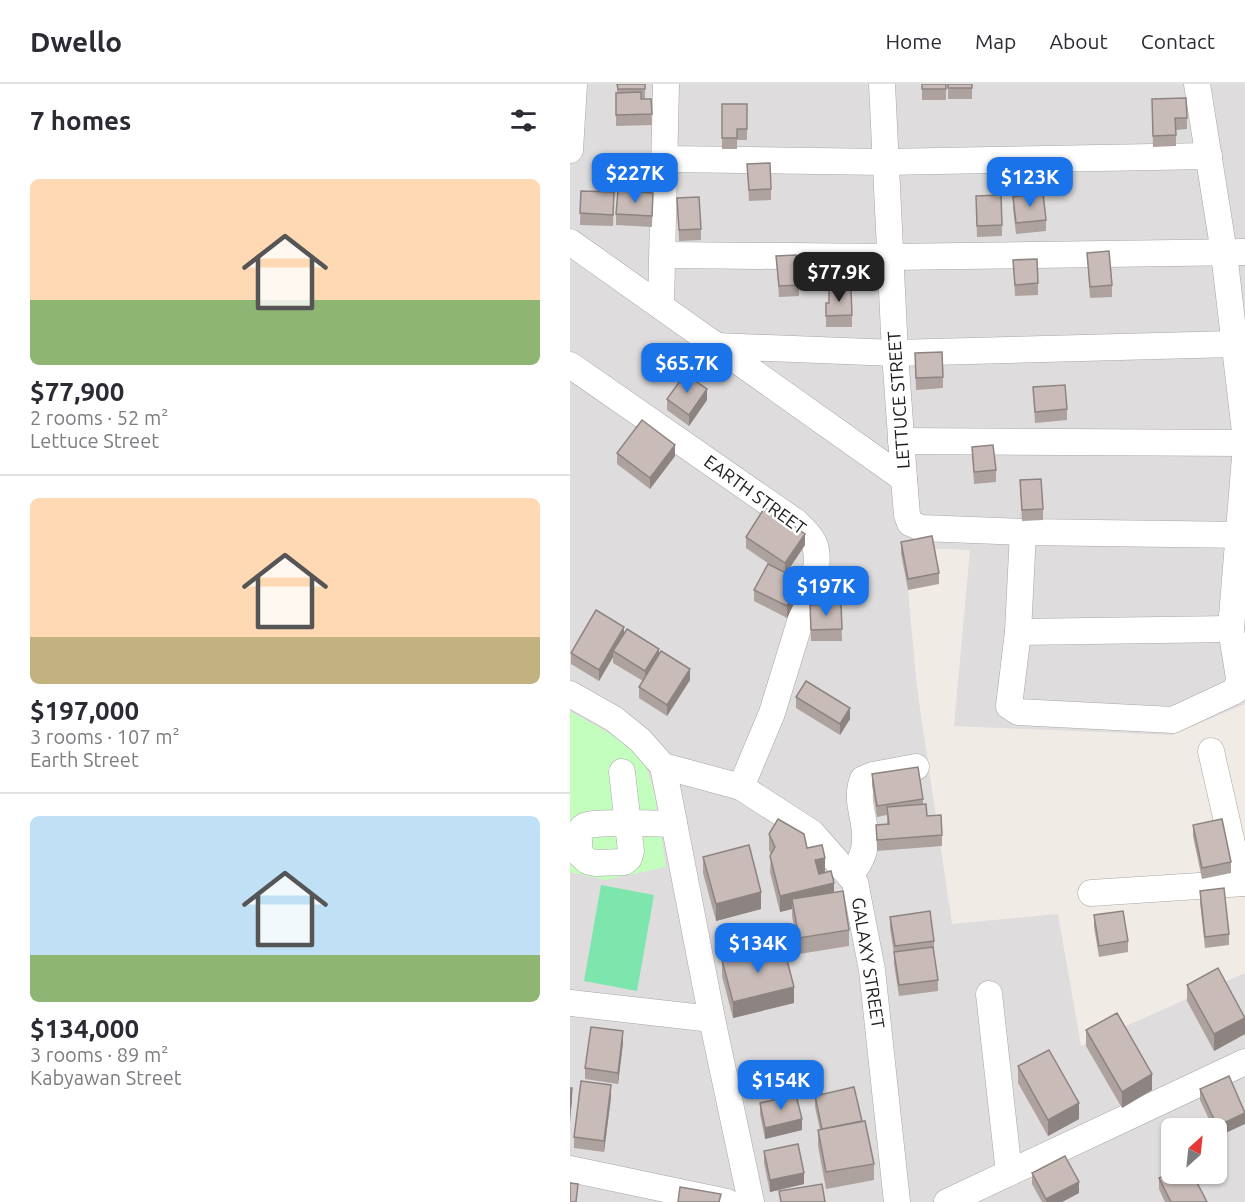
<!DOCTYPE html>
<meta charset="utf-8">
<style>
:root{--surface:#fff;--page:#f2f2f3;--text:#2b2b33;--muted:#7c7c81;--line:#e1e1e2;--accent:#1a73e8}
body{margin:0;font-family:Ubuntu,sans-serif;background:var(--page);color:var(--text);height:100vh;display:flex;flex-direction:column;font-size:22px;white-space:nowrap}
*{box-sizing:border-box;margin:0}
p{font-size:20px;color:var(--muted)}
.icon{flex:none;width:33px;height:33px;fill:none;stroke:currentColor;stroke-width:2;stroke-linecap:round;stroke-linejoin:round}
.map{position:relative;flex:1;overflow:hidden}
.panel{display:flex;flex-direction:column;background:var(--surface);width:570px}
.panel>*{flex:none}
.needle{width:39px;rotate:27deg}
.buttons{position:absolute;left:591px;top:1034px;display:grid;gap:12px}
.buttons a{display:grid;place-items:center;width:66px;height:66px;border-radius:9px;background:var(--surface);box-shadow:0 2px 4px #0004;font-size:30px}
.price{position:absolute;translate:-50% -51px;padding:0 14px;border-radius:12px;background:var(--accent);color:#fff;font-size:20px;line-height:39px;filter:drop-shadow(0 2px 3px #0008)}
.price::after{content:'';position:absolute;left:50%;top:36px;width:18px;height:14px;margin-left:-9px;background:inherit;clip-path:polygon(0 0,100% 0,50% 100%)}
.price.on{background:#222;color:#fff}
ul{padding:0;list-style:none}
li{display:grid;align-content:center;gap:12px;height:318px;padding:0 30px}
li+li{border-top:2px solid var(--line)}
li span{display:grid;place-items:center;height:186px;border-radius:9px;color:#555}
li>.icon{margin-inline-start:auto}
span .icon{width:108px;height:108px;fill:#fffc;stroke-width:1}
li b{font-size:26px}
h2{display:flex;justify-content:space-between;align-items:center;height:72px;padding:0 30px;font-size:26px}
header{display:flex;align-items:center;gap:36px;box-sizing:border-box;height:84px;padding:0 30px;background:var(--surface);border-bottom:2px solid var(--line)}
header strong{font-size:28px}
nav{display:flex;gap:33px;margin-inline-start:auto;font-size:21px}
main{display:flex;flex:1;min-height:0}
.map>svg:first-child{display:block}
.residential{fill:#dedcdd;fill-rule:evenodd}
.park{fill:#c4febf}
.pitch{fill:#7de6ad}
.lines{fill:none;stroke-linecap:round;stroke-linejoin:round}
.minor-casing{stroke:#a7a7a7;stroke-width:27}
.minor{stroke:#fff;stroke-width:26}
.wall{fill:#ada29e}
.shaded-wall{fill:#8d8481}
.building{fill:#c9bcb8;stroke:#8d8481;stroke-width:1.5}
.labels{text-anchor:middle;stroke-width:5;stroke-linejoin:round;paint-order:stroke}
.street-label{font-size:18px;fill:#202020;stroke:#fff}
</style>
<header>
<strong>Dwello</strong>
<nav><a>Home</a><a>Map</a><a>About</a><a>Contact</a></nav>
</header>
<main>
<section class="panel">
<h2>7 homes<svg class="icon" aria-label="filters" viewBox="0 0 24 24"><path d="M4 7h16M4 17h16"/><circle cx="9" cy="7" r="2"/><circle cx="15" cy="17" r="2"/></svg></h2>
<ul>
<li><span style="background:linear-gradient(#ffd9b3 65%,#8fb573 0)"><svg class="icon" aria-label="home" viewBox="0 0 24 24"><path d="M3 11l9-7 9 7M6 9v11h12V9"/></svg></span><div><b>$77,900</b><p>2 rooms · 52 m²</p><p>Lettuce Street</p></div></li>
<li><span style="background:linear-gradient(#ffd9b3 75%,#c2b280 0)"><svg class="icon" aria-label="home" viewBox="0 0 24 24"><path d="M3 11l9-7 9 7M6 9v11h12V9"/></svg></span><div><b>$197,000</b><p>3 rooms · 107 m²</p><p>Earth Street</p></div></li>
<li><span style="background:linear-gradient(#bfe0f5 75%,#8fb573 0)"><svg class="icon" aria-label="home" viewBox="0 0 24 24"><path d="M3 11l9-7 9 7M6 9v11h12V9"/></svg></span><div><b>$134,000</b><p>3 rooms · 89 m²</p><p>Kabyawan Street</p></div></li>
</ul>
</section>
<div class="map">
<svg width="675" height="1118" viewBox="0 0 675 1118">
<rect width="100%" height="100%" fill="#f1ebe5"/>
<!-- residential -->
<path class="residential" d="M0,0H675V499H667L675,579V620L602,651L384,642L400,466L334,463L347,604L382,840L488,830L511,962L675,889V1118H0ZM602,1044H646V1089H602Z"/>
<!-- park -->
<path class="park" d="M0,627C19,638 55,656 69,672C87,695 91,753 96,783L35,796L0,788Z"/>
<!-- pitch -->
<polygon class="pitch" points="31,801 84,811 67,907 14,897"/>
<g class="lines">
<!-- minor casing -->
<g class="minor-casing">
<g id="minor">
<polyline points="312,0 325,269 334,395 337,431 340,439 351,444 453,448 675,451"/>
<polyline points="627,0 654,169 675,348"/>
<polyline points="0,66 4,0"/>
<polyline points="93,75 315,78 639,72"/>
<polyline points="0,158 334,395"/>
<polyline points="93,171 320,173 675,168"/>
<polyline points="91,222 96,0"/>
<polyline points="145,262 325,269 663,260"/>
<path d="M0,281L226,438C244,455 249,461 246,486L202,629L171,703"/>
<polyline points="331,357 675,359"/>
<polyline points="453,448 448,548 439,622 448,628 603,636 663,608 667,605 669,594 661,545 675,373"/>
<polyline points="448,548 661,545"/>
<polyline points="0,610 44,635 70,656 93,682 142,935 181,1118"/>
<polyline points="641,667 671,799"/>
<polyline points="93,682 171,703 242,749 285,798 302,886 327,1118"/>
<path d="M52,688L61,767L59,774L54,778L26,779L17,777L10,770C10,761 6,750 13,743C21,736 89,740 104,740"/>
<path d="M280,792C288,781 295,771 295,757C297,736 284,716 293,695L303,691L346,683"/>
<polyline points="521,809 675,799"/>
<polyline points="419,910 439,1089"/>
<polyline points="0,919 142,935"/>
<polyline points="0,1085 157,1118"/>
<polyline points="377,1118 675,978"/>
</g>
</g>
<!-- minor -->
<use href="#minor" class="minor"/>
</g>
<!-- wall -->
<g class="wall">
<polygon points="47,0 75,0 75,15 81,15 82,41 46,42 46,9 47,9"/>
<rect x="352" y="0" width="24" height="16"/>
<rect x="378" y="0" width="24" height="15"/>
<polygon points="582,15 617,34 617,45 606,46 606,62 583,63"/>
<polygon points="152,20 177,20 177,56 167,56 167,65 152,65"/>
<polygon points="177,80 201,105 201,116 179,117"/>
<polygon points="11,107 44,108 43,142 10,141"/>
<polygon points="83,109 82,143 46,141 46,130"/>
<polygon points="443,113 476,136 476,147 446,150 443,124"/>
<polygon points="107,114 131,145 131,156 109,157"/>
<polygon points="406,123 432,141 432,152 407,153"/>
<polygon points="517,169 542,201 542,213 520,214"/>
<polygon points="206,172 229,201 229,212 209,213"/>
<polygon points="443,176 468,199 468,211 445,212"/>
<polygon points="256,219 259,219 282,231 282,243 256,243"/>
<polygon points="345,269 373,293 373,304 346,306"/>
<polygon points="463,303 497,325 497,336 465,339"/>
<polygon points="97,315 137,316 119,342 97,326"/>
<polygon points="402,363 426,386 426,398 404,400"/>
<polygon points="47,369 105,372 80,405 47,380"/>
<polygon points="450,396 473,425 473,436 452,437"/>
<polygon points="176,453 235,461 216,489 230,507 217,534 184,517 184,506 205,484 176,464"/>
<polygon points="331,458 369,489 369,500 338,506 331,469"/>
<polygon points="271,520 272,557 241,557 240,521"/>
<polygon points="54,550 89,571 120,596 97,632 69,614 69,603 73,597 43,579 43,573 29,597 1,580 1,569"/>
<polygon points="226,613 280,635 270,651 226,624"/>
<polygon points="302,690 353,715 353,720 357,732 372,751 372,762 307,767 306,741 317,740 317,731 307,733 302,701"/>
<polygon points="623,741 661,778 661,789 632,795 623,752"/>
<polygon points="199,750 237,764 255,789 264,809 279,846 279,862 229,870 222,832 222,825 210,828 200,788 201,771 199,766"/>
<polygon points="133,773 191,825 146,837 133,789"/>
<polygon points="630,807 659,850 659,861 635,864 630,818"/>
<polygon points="524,831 558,857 558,868 529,873 524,843"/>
<polygon points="320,833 364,857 364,868 368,896 368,907 329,912 324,880 324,870 320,844"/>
<polygon points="152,876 224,919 163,934 152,892"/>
<polygon points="617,901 675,933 675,950 644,967 617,917"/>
<polygon points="516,946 582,1006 552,1024 516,962"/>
<polygon points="53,959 48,1000 15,995 15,984"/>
<polygon points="448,982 509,1035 478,1052 448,999"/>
<polygon points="630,1005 675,1028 647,1053 646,1044 643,1044 630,1016"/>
<polygon points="245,1012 292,1038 304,1080 304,1096 256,1105 248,1062 248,1046 250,1046 245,1023"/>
<polygon points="41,1013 34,1068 4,1064 4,1053"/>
<polygon points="190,1019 232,1046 195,1055 190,1030"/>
<polygon points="194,1067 234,1100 200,1108 194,1079"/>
<polygon points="462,1089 509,1109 492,1118 472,1118 462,1100"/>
<polygon points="589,1094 637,1118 595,1118 589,1105"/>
</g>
<!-- shaded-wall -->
<g class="shaded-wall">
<polygon points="137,305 137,316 119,342 119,331"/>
<polygon points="105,361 105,372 80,405 80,394"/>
<polygon points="235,450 235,461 215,491 215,479"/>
<polygon points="230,496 230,507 217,534 217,522"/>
<polygon points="54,543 54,554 43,567 43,573 29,597 29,586"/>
<polygon points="89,565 89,576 75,599 75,587"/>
<polygon points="120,585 120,596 97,632 97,621"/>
<polygon points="280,624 280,635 270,651 270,640"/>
<polygon points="255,774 255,790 245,793 245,776"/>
<polygon points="264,799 264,816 222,815 222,825 210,828 210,812"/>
<polygon points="191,808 191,825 146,837 146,820"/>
<polygon points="224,903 224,919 163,934 163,918"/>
<polygon points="675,934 675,950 644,967 644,950"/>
<polygon points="53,947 53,959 48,1000 48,989"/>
<polygon points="582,990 582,1006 552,1024 552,1008"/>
<polygon points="41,1001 41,1013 34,1068 34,1057"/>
<polygon points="2,1004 2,1015 0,1039 0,1028"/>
<polygon points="509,1019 509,1035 478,1052 478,1036"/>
<polygon points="675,1029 675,1040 647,1053 647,1042"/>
<polygon points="232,1035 232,1046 195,1055 195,1044"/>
<polygon points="234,1089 234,1100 200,1108 200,1096"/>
<polygon points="509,1098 509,1109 492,1118 476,1118 476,1115"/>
</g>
<!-- building -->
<g class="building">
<polygon points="47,0 75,0 75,5 48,5"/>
<rect x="352" y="0" width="24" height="5"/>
<rect x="378" y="0" width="24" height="4"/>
<polygon points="71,8 71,15 81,15 82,30 46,31 46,9"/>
<polygon points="616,14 617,34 605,34 606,51 583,52 582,15"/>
<polygon points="152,20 177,20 177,45 167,45 167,54 152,54"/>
<polygon points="200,79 201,105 179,106 177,80"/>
<polygon points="11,107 44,108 43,131 10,129"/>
<polygon points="48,107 83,109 82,132 46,130"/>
<polygon points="473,109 476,136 446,139 443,113"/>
<polygon points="431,111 432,141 407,142 406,112"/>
<polygon points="129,113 131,145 109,146 107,114"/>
<polygon points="539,167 542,201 520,203 517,169"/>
<polygon points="226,171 229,201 209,202 206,172"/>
<polygon points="467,175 468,199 445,201 443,176"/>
<polygon points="259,206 281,206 282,231 256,232 256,219 259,219"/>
<polygon points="372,268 373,293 346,294 345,269"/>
<polygon points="115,290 137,305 119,331 97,315"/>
<polygon points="495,301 497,325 465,328 463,303"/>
<polygon points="72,336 105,361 80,394 47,369"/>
<polygon points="423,361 426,386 404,388 402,363"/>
<polygon points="471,395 473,425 452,426 450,396"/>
<polygon points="195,423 235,450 215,479 176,453"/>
<polygon points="362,452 369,489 338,495 331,458"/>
<polygon points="198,480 230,496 217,522 184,506"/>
<polygon points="271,520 272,545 241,546 240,521"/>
<polygon points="26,526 54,543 29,586 1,569"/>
<polygon points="57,545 89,565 75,587 43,567"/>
<polygon points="91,567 120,585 97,621 69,603"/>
<polygon points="236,597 280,624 270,640 226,613"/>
<polygon points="348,683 353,715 307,722 302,690"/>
<polygon points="356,720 357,732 371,731 372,751 307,756 306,741 319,740 317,723"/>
<polygon points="208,735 234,750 237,764 252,761 255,774 245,776 249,790 261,787 264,799 210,812 200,772 205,763 199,750"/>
<polygon points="652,735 661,778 632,784 623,741"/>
<polygon points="179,761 191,808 146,820 133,773"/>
<polygon points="654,804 659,850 635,853 630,807"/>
<polygon points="273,807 279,846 229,854 222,815"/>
<polygon points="360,827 364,857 325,862 320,833"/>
<polygon points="553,827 558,857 529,862 524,831"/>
<polygon points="213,861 224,903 163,918 152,876"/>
<polygon points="363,863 368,896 329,901 324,868"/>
<polygon points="648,884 675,934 644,950 617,901"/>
<polygon points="547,929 582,990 552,1008 516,946"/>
<polygon points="21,943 53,947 48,989 15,984"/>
<polygon points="479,966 509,1019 478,1036 448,982"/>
<polygon points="659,992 675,1029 647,1042 630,1005"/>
<polygon points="11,997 41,1001 34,1057 4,1053"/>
<polygon points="284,1003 292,1037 252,1045 245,1012"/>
<polygon points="0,1004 2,1004 0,1028"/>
<polygon points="226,1011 232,1035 195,1044 190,1019"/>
<polygon points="295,1037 304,1080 256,1088 248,1046"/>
<polygon points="228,1060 234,1089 200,1096 194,1067"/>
<polygon points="495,1072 509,1098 476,1115 462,1089"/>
<polygon points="602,1088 602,1089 622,1089 637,1118 601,1118 589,1094"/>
<polygon points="0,1099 8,1100 6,1118 0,1118"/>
<polygon points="252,1100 255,1118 211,1118 209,1107"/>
<polygon points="110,1103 151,1110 149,1118 108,1118"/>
</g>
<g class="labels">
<!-- street labels -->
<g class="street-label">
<text transform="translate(329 316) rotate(-94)" y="6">LETTUCE STREET</text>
<text transform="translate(185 411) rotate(36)" y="6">EARTH STREET</text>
<text transform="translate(298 879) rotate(81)" y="6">GALAXY STREET</text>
</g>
</g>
</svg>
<div class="buttons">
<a><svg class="needle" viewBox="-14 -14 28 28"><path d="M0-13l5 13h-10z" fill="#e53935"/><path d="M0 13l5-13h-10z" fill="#7c7c81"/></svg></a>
</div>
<b class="price" style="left:65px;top:120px">$227K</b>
<b class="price" style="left:460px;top:124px">$123K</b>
<b class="price on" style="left:269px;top:219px">$77.9K</b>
<b class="price" style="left:117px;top:310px">$65.7K</b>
<b class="price" style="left:256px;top:533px">$197K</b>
<b class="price" style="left:188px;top:890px">$134K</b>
<b class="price" style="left:211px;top:1027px">$154K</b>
</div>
</main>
